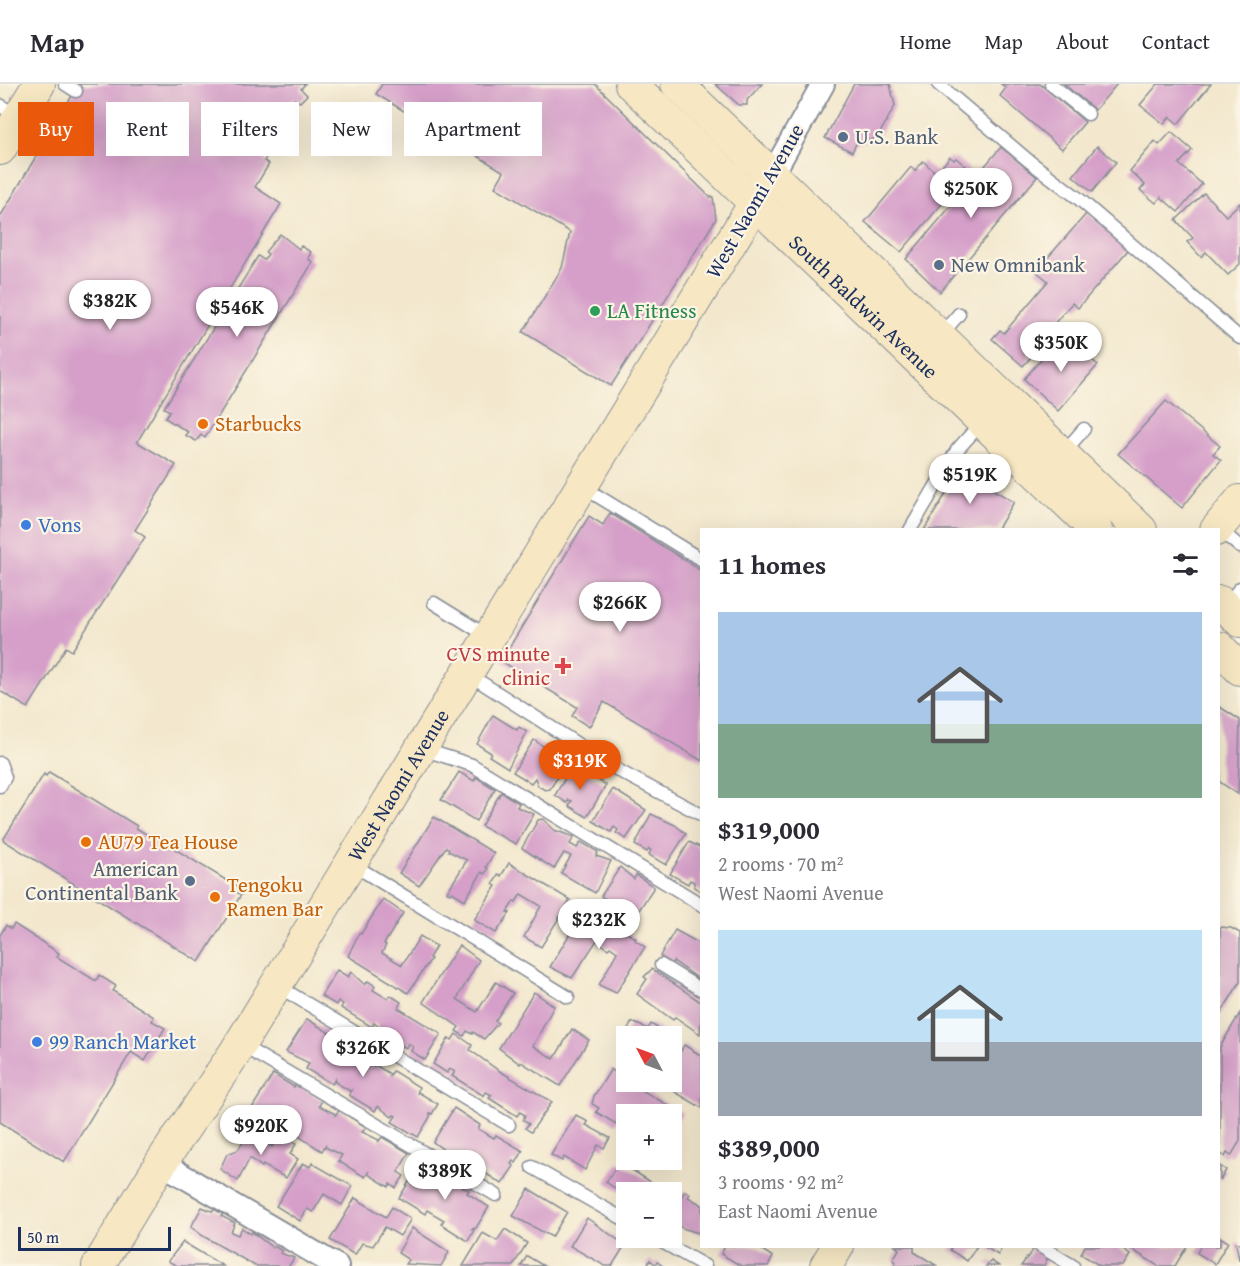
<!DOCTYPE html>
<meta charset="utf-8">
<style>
:root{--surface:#fff;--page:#f2f2f3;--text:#2b2b33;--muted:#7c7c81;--line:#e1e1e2;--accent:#ea580c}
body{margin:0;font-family:"Gentium Book Plus",serif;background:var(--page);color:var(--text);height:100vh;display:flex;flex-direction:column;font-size:22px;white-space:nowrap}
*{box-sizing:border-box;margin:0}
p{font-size:20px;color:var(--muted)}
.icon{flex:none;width:33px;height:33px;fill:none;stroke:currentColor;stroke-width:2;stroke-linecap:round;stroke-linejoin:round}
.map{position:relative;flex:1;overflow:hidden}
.side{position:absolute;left:700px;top:444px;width:520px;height:720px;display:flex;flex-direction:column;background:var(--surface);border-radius:0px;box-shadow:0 6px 24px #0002}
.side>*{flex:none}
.banner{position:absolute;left:18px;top:18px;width:570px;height:54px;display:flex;gap:12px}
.needle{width:39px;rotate:311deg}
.buttons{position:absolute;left:616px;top:942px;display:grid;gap:12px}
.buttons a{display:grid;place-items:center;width:66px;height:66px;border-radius:0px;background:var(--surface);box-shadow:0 6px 24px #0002;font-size:30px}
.scale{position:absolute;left:18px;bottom:15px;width:153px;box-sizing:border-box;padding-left:6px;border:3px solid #1b2f5e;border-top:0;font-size:16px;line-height:21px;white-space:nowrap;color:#1b2f5e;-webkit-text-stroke:4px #fcf5e5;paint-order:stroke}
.price{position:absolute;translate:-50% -51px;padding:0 14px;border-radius:21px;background:#fff;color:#222;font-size:20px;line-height:39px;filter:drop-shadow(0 2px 3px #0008)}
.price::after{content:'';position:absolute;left:50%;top:36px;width:18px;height:14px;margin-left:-9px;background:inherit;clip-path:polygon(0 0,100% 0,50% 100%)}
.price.active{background:var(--accent);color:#fff}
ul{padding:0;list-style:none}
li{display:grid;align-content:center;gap:12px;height:318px;padding:0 18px}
li span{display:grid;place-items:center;height:186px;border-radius:0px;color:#555}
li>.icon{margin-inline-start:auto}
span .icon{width:108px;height:108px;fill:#fffc;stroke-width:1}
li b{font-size:26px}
h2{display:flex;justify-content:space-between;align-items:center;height:72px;padding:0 18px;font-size:26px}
.pill{padding:0 21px;border-radius:0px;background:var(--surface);box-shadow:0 6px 24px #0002;font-size:21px;line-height:54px}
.pill.active{background:var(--accent);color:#fff}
header{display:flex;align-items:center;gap:36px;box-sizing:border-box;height:84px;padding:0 30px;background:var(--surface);border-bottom:2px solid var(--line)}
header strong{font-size:28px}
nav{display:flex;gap:33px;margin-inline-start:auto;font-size:21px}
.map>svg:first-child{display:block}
.building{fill:#d59fc9}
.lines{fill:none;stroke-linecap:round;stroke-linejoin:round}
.lane-casing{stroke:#878c96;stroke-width:15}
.street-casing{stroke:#878c96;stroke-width:26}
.secondary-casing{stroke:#878c96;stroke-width:34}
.lane{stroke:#fff;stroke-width:12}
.street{stroke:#fff;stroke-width:22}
.secondary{stroke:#f7e8c3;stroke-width:32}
.service-dot{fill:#5c6f8a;stroke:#fcf5e5;stroke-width:2}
.leisure-dot{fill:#2e9e5b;stroke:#fcf5e5;stroke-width:2}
.food-dot{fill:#e8710a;stroke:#fcf5e5;stroke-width:2}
.shop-dot{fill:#3f7fe0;stroke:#fcf5e5;stroke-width:2}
.health-dot{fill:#e0444e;stroke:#fcf5e5;stroke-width:2}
.labels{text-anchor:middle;stroke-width:4.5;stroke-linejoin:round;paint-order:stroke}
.service-label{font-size:21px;fill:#4e5e75;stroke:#fcf5e5;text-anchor:start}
.street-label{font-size:21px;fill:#1b2f5e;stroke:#fcf5e5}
.leisure-label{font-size:21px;fill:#27864d;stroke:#fcf5e5;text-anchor:start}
.food-label{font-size:21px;fill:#c56008;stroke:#fcf5e5;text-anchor:start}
.shop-label{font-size:21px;fill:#366cbe;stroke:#fcf5e5;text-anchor:start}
.health-label{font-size:21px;fill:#be3a42;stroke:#fcf5e5;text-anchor:end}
</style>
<header>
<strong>Map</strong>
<nav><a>Home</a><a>Map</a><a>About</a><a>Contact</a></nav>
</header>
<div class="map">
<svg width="1240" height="1182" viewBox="0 0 1240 1182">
<rect width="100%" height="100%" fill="#fcf5e5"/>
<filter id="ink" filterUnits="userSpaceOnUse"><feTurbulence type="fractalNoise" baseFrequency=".0167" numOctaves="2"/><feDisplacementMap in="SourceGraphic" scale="12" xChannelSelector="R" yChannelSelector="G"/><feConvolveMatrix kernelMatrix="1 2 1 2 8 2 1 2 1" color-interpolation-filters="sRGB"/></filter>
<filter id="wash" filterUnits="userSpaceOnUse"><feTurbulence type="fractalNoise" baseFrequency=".008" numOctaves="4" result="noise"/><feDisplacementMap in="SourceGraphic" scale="24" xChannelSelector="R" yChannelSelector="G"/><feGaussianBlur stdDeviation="1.35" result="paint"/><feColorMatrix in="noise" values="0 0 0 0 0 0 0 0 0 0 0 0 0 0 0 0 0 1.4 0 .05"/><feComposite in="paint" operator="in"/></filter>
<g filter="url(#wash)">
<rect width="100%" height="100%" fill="#f3e8ce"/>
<g id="blocks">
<!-- building -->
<g class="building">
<polygon points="79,0 305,0 301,5 307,11 300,18 294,15 272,51 277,54 264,77 269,80 255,103 281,120 137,358 176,381 135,446 145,453 72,567 66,563 28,624 0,607 0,133"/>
<polygon points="382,0 595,0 710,113 713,113 716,135 611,302 523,248 562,184 570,148 495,103 504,88 376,10"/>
<polygon points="715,0 762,0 747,16 747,21 739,21"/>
<polygon points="854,0 890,0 895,22 877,54 856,60 852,68 825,54"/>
<polygon points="1001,0 1040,0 1085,38 1062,65 1000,12 1006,4"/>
<polygon points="1064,0 1117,0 1095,26"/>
<polygon points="1158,0 1211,0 1178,40 1170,33 1164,40 1140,21"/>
<polygon points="1171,48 1192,66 1179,80 1202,100 1178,128 1161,113 1156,119 1140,106 1145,101 1130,87 1155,57 1159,61"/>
<polygon points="1097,62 1116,78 1092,108 1073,92"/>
<polygon points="1001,63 1037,93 940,208 906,175"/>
<polygon points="950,73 954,76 956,74 968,84 969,88 901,168 865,138 911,83 915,87 923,77 936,89"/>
<polygon points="1204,109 1226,132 1240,119 1240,180 1228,191 1206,168 1201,173 1187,158 1193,154 1176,136"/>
<polygon points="1087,129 1129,165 1078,224 1072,219 1028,270 1031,273 1023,282 992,255 1000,246 1004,249 1048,197 1036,187"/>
<polygon points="280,150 299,165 301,162 311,168 308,175 313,178 205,354 201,351 196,357 185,351 188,348 165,334 170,327 164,324 258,172 264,176 268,170 265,168"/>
<polygon points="1062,251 1098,281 1058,327 1024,295"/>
<polygon points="1166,317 1220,362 1213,370 1221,376 1182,424 1118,370"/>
<polygon points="964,380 986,393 982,399 1014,418 997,446 924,446"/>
<polygon points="610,429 702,487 702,677 604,618 589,643 572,632 577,623 501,577 589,432 603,441"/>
<polygon points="1220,623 1240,636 1238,710 1220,698"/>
<polygon points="493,631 517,646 519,643 527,648 508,684 489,672 491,669 477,660"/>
<polygon points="534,656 567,678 550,705 545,706 538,702 535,694 531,699 513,688"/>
<polygon points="573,681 606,701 587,733 569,722 572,717 569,716 567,719 555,711"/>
<polygon points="49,688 137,742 136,744 151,753 152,751 239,804 236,808 241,811 199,878 3,756 44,690 46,692"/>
<polygon points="459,688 474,697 476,693 495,705 476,737 441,716"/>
<polygon points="613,705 646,726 626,755 616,749 618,746 614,743 611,748 593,737"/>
<polygon points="501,708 519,719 517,723 534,730 516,760 481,742"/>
<polygon points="651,730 675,741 686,750 666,781 649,771 651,766 649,765 647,768 635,761"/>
<polygon points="434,733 494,769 486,783 488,784 485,790 482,788 465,816 452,808 450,810 447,808 467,776 448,767 449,765 446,763 419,802 399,789"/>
<polygon points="543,735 554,746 574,753 570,760 577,764 581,758 598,768 596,772 611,777 595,809 561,789 571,772 564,769 554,785 522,764 538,736"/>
<polygon points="689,758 702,764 702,808 694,803 694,798 690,796 688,800 670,790"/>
<polygon points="509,779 570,816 541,863 524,853 541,822 521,810 516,818 514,817 507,828 510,829 496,849 474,836 496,802 493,800 499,790 501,792"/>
<polygon points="620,783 634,795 636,791 654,803 634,834 601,812"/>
<polygon points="383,815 403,829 384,860 386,861 382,869 402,881 420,852 436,862 429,874 431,875 408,909 348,872 359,849 361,850"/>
<polygon points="584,826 636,854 635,856 645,863 616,909 599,901 617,868 610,863 608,865 597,856 572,894 550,883"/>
<polygon points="14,840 59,869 57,873 96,897 99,891 116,902 113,907 154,933 152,937 165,944 145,977 131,968 64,1078 0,1038 0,851 6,841 11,845"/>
<polygon points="1220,843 1231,844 1240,849 1240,898 1220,931"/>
<polygon points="675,846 702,861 702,897 673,877 672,880 660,872"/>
<polygon points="459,861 479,876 457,915 477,928 496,898 513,909 495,937 498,939 484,955 473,948 472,950 467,947 464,952 456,947 459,943 423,918"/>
<polygon points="652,885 702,919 700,950 675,933 673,936 637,910 647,895 644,893"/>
<polygon points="337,886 348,893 351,888 365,901 368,897 375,902 373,906 388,915 390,911 401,918 398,924 441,950 425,976 411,967 413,963 408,959 406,964 377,946 379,942 374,939 372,943 341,924 343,920 338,917 336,921 321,912"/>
<polygon points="534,908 554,922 533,962 554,975 572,945 589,956 560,1002 521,978 520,980 499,964"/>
<polygon points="1240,929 1240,1057 1231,1072 1227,1069 1225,1073 1220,1069 1220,963"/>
<polygon points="307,935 333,951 330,957 332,955 346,964 346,967 350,961 376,977 373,983 375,981 390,990 389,993 393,987 419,1003 417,1010 418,1008 438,1020 432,1030 430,1029 430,1033 418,1053 392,1038 396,1032 394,1031 392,1033 378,1022 375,1027 349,1011 353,1005 350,1007 335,998 335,995 332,1000 306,985 309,979 286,968"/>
<polygon points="632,938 648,945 651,940 671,952 630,952 626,948"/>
<polygon points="456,950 472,961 470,966 498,986 552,1018 531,1048 525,1044 529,1040 523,1036 525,1031 520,1028 517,1032 489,1014 492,1011 486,1008 484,1012 452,992 455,988 450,985 447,989 433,980 449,954 452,956"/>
<polygon points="627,958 627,979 618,973"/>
<polygon points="684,961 702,972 702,1024 658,998 672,998 672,962 681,967"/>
<polygon points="611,985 627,998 682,1029 672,1045 672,1030 627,1030 627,1039 619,1034 616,1040 596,1028 599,1024 592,1020 594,1012"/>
<polygon points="273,990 294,1003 296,1000 322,1016 319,1022 336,1030 335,1032 339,1026 366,1043 362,1048 379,1056 378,1058 382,1053 409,1069 398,1088 404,1092 396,1104 390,1100 389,1103 368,1090 369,1087 365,1093 338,1077 342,1071 325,1063 326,1060 322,1067 295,1050 299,1045 296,1046 282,1037 282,1034 278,1040 252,1024"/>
<polygon points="454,1024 480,1041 478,1045 494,1054 496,1051 523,1067 516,1079 513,1077 511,1080 514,1082 502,1100 482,1087 479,1091 433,1058"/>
<polygon points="576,1031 588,1038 586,1041 610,1054 604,1064 598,1061 585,1086 564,1073 562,1077 551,1071"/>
<polygon points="249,1048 272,1063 280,1050 296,1060 290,1070 298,1075 286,1094 263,1081 262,1083 250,1074 238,1097 220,1085 227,1070 238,1066"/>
<polygon points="619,1078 659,1103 655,1108 627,1108 627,1112 606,1098"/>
<polygon points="303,1079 310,1083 312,1079 352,1102 342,1121 324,1110 313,1128 307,1125 300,1137 276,1122"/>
<polygon points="420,1080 469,1106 467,1109 489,1123 476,1144 472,1145 474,1146 468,1157 441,1140 444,1136 427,1126 425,1130 399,1114"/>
<polygon points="1220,1082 1226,1086 1220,1097"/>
<polygon points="529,1105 567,1128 552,1153 513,1132"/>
<polygon points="685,1107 690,1110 688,1113 702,1121 702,1150 682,1144 672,1136 672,1126"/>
<polygon points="355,1114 386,1133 392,1123 411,1135 400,1152 385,1143 373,1162 362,1159 355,1171 330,1156"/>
<polygon points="202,1123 212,1127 214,1125 223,1130 221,1132 235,1139 231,1148 238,1151 242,1144 251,1150 252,1148 273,1164 274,1162 282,1167 280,1169 294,1174 289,1182 255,1182 203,1152 191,1143"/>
<polygon points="587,1134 625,1161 612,1182 605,1182 570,1162"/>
<polygon points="412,1144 449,1168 441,1182 406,1180 409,1176 398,1169"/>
<polygon points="505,1145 527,1159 513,1182 463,1182 483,1149 497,1157"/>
<polygon points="1220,1153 1228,1158 1215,1180 1197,1169 1200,1162 1220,1162"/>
<polygon points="183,1158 223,1182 177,1182 168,1177"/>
<polygon points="1236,1159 1240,1159 1240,1176 1239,1176"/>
<polygon points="725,1162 756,1162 773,1173 768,1182 741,1182 721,1170"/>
<polygon points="895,1162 914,1162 914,1168 936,1181 894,1182 896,1178 893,1176 899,1165"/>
<polygon points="952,1162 977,1162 967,1177 950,1166"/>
<polygon points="983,1162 1003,1162 998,1171"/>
<polygon points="1085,1162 1117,1162 1130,1171 1123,1182 1100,1182 1081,1170"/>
<polygon points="1126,1162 1187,1162 1175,1182 1158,1182"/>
<polygon points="1034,1164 1048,1173 1044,1182 1021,1182"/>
<polygon points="527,1172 544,1182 521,1182"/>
<polygon points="650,1176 655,1180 657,1178 663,1182 646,1182"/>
<polygon points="991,1177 999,1182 986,1182"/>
</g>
</g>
</g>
<g filter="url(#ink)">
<use href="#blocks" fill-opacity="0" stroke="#878c96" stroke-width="1.5"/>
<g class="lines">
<!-- lane casing -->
<g class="lane-casing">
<g id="lane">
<polyline points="65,0 76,7"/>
<polyline points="938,0 1029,77 1078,114 1240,254"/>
<polyline points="1051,0 1088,30"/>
<polyline points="0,21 17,33"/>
<polyline points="940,252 959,230"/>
<polyline points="1063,369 1084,345"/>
<polyline points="583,403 702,476"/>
<polyline points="1218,444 1240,463"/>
<polyline points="910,446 957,366 983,337"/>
<polyline points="434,519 489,553"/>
<polyline points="1225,522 1240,504"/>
<polyline points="468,590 621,688 702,731"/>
<polyline points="422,665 472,681 702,821"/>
<polyline points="0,679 5,693 0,702"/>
<polyline points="352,780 568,913"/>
<polyline points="661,881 702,906"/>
<polyline points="276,901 509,1041"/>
<polyline points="241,961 496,1111"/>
<polyline points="532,1083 627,1137"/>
<polyline points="655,1154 705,1182"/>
<polyline points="1040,1162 1073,1182"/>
</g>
</g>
<!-- street casing -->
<g class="street-casing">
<g id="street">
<polyline points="772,91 823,0"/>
<polyline points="161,1079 337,1182"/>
</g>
</g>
<!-- secondary casing -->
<g class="secondary-casing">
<g id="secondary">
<path id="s1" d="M631,0L1096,446"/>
<polyline points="677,0 1141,446"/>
<polyline points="0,65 39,0"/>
<polyline points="1216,446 1240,417"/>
<polyline points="1220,518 1240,537"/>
<polyline points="1220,564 1240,585"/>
<path id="s2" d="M98,1182L161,1079L234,970L772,91"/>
<polyline points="826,1182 838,1162"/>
</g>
</g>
<!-- lane -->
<use href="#lane" class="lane"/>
<!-- street -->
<use href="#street" class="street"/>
<!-- secondary -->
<use href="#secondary" class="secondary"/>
</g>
</g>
<!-- markers -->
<g class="service-dot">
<circle cx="843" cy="53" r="6"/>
<circle cx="939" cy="181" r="6"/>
<circle cx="190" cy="797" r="6"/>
</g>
<circle class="leisure-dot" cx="595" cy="227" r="6"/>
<g class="food-dot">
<circle cx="203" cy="340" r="6"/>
<circle cx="86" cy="758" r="6"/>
<circle cx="215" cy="813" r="6"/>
</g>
<g class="shop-dot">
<circle cx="26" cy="441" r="6"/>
<circle cx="37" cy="958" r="6"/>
</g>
<path class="health-dot" d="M560 573h6v6h6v6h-6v6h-6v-6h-6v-6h6z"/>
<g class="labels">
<!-- service labels -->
<g class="service-label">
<text x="855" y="60">U.S. Bank</text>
<text x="951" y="188">New Omnibank</text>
<text x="178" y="792" text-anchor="end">American<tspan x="178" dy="24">Continental Bank</tspan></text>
</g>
<!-- street labels -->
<g class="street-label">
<text transform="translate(755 117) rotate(-60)" y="7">West Naomi Avenue</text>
<text dy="7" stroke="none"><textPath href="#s1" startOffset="322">South Baldwin Avenue</textPath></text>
<text dy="7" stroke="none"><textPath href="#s2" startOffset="567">West Naomi Avenue</textPath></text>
</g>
<!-- leisure labels -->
<g class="leisure-label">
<text x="607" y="234">LA Fitness</text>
</g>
<!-- food labels -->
<g class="food-label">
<text x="215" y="347">Starbucks</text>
<text x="98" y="765">AU79 Tea House</text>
<text x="227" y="808">Tengoku<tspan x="227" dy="24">Ramen Bar</tspan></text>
</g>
<!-- shop labels -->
<g class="shop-label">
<text x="38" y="448">Vons</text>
<text x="49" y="965">99 Ranch Market</text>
</g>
<!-- health labels -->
<g class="health-label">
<text x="550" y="577">CVS minute<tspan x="550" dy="24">clinic</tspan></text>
</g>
</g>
</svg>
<div class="buttons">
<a><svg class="needle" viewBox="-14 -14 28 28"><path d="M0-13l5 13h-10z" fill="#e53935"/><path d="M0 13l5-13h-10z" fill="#7c7c81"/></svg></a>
<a>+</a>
<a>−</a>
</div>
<div class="scale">50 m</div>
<b class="price" style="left:971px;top:135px">$250K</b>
<b class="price" style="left:110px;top:247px">$382K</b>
<b class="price" style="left:237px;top:254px">$546K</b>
<b class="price" style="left:1061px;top:289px">$350K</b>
<b class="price" style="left:970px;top:421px">$519K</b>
<b class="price" style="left:620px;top:549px">$266K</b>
<b class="price active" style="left:580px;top:707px">$319K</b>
<b class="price" style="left:599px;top:866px">$232K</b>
<b class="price" style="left:363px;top:994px">$326K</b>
<b class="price" style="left:261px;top:1072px">$920K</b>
<b class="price" style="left:445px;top:1117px">$389K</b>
<div class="banner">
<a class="pill active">Buy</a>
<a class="pill">Rent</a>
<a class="pill">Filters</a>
<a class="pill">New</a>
<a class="pill">Apartment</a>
</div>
<section class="side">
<h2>11 homes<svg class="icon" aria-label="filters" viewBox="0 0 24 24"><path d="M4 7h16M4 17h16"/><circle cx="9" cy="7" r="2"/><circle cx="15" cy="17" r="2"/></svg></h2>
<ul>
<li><span style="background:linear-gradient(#a9c7e8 60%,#7fa58c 0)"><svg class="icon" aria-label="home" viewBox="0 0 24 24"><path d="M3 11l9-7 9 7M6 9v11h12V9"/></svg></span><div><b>$319,000</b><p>2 rooms · 70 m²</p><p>West Naomi Avenue</p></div></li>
<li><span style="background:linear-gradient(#bfe0f5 60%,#9aa5b1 0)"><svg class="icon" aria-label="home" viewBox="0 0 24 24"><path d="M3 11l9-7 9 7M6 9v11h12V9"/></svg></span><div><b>$389,000</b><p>3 rooms · 92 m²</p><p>East Naomi Avenue</p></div></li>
</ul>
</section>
</div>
